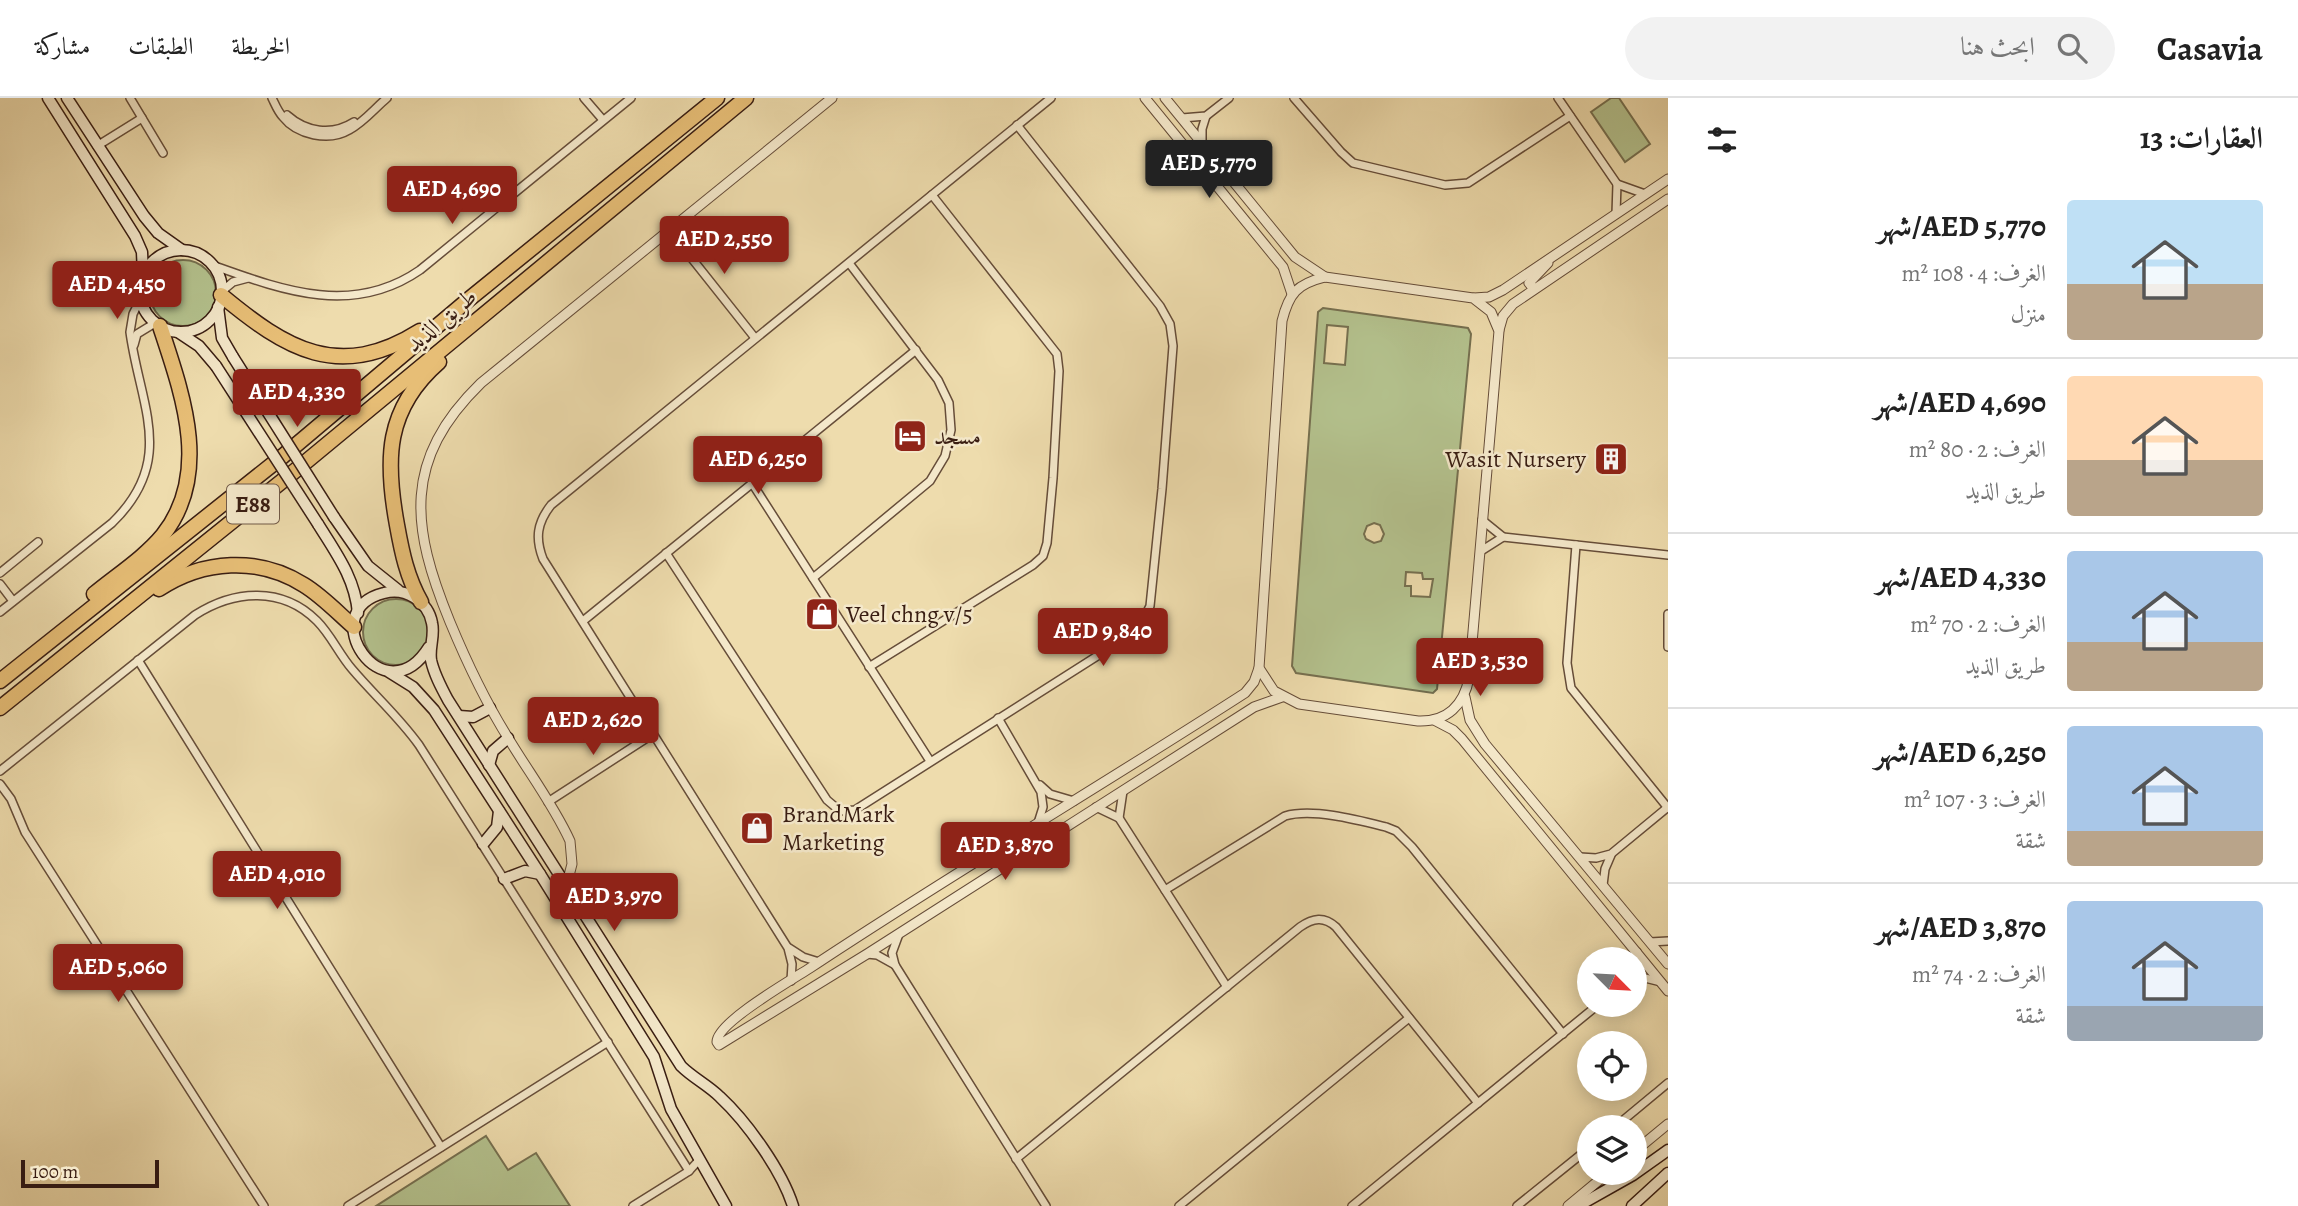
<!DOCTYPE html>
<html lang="ar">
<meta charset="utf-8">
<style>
:root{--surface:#fff;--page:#f2f2f2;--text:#222;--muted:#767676;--line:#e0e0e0;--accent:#8f2418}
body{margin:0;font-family:Alegreya,Amiri,serif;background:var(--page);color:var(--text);direction:rtl;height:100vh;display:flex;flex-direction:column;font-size:26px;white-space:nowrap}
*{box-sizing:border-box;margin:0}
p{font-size:23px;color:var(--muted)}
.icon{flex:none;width:38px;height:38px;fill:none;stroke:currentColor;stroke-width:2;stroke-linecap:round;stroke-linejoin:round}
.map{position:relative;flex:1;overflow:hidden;direction:ltr}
.details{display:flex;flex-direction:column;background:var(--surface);width:630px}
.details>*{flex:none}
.needle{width:46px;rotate:114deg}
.fabs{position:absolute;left:1577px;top:849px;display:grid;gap:14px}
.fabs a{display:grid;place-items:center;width:70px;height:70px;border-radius:50%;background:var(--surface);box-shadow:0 4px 18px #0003;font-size:35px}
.scale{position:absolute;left:21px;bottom:18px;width:138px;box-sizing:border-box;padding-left:7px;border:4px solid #391d12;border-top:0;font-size:19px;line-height:24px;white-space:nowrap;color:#391d12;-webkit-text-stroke:5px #f4e8ca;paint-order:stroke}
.price{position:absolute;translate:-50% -60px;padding:0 16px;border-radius:7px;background:var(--accent);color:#fff;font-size:23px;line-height:46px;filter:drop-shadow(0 2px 4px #0008)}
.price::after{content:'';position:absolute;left:50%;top:42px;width:21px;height:16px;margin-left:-10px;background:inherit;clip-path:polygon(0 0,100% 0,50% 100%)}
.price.selected{background:#222;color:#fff}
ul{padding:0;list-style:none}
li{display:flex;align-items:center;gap:21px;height:175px;padding:0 35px}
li+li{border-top:2px solid var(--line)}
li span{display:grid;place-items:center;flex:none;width:196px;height:140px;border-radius:7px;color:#555}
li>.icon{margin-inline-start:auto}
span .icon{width:84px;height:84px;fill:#fffc;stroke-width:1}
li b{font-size:30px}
h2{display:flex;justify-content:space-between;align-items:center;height:84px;padding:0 35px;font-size:30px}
header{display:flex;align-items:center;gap:42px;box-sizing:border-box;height:98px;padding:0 35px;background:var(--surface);border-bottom:2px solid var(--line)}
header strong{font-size:33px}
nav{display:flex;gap:38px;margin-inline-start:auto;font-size:24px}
.search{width:490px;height:63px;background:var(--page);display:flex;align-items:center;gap:18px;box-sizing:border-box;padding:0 24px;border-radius:38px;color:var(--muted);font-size:26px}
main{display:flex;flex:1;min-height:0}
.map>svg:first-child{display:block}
.green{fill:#b4c28e;stroke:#767050;stroke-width:2;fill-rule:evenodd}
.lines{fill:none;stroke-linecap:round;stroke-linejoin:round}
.minor-casing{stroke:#664d39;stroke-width:10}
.tertiary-casing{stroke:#664d39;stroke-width:11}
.secondary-casing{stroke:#391d12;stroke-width:13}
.motorway-casing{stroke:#391d12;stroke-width:17}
.minor{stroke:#f4e8ca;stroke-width:7}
.tertiary{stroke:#f4e8ca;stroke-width:9}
.secondary{stroke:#f4e8ca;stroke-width:10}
.motorway{stroke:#e7be76;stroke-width:14}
.secondary-bridge-casing{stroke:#391d12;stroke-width:13;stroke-linecap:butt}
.secondary-bridge{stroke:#f4e8ca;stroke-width:10}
.labels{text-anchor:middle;stroke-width:5;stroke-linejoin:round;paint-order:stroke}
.shield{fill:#f4e8ca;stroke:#715a49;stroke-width:2}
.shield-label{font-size:23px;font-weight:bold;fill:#391d12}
.street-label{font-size:24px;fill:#391d12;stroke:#f4e8ca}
.poi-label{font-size:24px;fill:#391d12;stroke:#f4e8ca;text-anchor:start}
</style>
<header>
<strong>Casavia</strong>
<div class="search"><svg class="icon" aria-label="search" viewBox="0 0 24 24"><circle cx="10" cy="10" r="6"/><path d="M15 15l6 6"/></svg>ابحث هنا</div>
<nav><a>الخريطة</a><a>الطبقات</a><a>مشاركة</a></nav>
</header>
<main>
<section class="details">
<h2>العقارات: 13<svg class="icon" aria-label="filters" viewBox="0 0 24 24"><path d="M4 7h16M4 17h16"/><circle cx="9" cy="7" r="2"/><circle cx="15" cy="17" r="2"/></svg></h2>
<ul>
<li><span style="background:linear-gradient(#bfe0f5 60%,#b9a48a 0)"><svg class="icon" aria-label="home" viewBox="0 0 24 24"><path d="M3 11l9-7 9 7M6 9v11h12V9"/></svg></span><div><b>AED 5,770/شهر</b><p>الغرف: 4 · 108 m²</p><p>منزل</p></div></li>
<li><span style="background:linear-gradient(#ffd9b3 60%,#b9a48a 0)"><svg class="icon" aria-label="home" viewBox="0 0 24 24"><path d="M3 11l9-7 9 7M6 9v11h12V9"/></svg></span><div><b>AED 4,690/شهر</b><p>الغرف: 2 · 80 m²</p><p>طريق الذيد</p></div></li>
<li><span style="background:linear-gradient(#a9c7e8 65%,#b9a48a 0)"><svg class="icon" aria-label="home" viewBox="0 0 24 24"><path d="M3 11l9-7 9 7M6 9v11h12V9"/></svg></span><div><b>AED 4,330/شهر</b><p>الغرف: 2 · 70 m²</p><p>طريق الذيد</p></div></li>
<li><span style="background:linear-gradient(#a9c7e8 75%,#b9a48a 0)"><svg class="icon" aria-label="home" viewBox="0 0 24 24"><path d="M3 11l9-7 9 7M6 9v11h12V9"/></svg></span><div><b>AED 6,250/شهر</b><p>الغرف: 3 · 107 m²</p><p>شقة</p></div></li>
<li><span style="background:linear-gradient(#a9c7e8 75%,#9aa5b1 0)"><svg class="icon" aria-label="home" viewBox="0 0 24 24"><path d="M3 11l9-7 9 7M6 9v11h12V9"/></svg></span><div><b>AED 3,870/شهر</b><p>الغرف: 2 · 74 m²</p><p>شقة</p></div></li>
</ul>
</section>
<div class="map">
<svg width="1668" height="1108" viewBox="0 0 1668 1108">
<rect width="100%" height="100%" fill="#eedcad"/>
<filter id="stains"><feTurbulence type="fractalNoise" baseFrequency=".00286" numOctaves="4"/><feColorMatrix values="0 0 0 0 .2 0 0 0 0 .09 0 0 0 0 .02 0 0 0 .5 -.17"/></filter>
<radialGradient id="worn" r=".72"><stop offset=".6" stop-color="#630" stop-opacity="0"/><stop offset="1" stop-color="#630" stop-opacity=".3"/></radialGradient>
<!-- green -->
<g class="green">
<polygon points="1611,0 1619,0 1650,46 1625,64 1591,14"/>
<circle cx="183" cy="195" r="33"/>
<path d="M1323,210L1468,230L1471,236L1437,591L1433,595L1296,575L1292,568L1318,214ZM1327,227L1348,229L1345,267L1324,265ZM1374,425L1380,427L1384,436L1381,443L1374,445L1366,441L1364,436L1367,428ZM1406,474L1422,475L1423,481H1433L1430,499L1411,498V488H1405Z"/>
<circle cx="396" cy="534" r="33"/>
<polygon points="486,1038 508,1072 536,1055 570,1108 376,1108"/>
</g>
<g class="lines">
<!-- minor casing -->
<g class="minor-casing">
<g id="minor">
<polyline points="130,0 163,55"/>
<path d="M272,0C275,6 278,14 283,19C297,37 329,44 349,32C363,25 375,10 387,0"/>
<polyline points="584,0 603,22"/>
<polyline points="1294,0 1341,54 1353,65 1445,87 1468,85 1570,18"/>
<polyline points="1558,0 1617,86 1616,116"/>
<path d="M287,17C306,34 332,38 354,24"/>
<polyline points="1182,20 1206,18 1229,0"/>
<polyline points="1202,45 1202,31 1206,18"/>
<polyline points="97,48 142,20"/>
<polyline points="1617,86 1645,96"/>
<polyline points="670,133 755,240"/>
<path d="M212,167C282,192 352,219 420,172L631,0"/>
<polyline points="221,194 233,184 248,180"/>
<polyline points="134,247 137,236 155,225"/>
<polyline points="752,385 930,663"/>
<polyline points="1482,422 1503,439 1668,457"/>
<polyline points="1576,447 1567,565 1571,590 1668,710"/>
<polyline points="1481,453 1503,439"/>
<polyline points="666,455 827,702 840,713 855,712 1124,541 1141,526 1150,508 1162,391 1173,248 1170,226 1160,208 1017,27"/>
<polyline points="0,475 38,444"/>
<polyline points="813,480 930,383 945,358 951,332 949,305 938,282 849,165"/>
<polyline points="0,486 13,503"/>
<path d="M0,514L112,425C177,362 140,308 130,234L133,216L141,200"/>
<polyline points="1668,516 1668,549"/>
<polyline points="583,523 916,252"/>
<polyline points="138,562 441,1049"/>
<polyline points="869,569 1033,467 1043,458 1047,445 1053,380 1059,273 1057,256 932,97"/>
<polyline points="998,620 1041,694 1043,709 1038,725"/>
<path d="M0,673L195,517C234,492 282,488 317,523C331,537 339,556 352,571C374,597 399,619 419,647L689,1073"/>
<polyline points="0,686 11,701 25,734 264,1108"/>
<polyline points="1040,687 1050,696 1074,703"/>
<polyline points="548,704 653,636"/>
<polyline points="1096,709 1119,720 1227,889"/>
<polyline points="1119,720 1123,693"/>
<polyline points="1580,759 1596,760 1611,756 1668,709"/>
<polyline points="1603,787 1605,771 1611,757"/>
<path d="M1165,792L1285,718C1313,710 1358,722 1386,729L1396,733L1412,749L1563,936"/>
<polyline points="899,836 892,855 895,867 1046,1108"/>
<polyline points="1650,844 1668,843"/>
<polyline points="789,850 803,859 819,864"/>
<polyline points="867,856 877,857 895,867"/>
<polyline points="1634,865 1637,854"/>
<polyline points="1634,881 1645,880 1661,884"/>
<path d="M791,883L792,866L788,850L543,461C535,440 537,425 551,407L1051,0"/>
<polyline points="1615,1029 1668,985"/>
<path d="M1016,1061L1300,829C1313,820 1324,818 1336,829L1478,1005"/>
<polyline points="348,1108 608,944"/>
<polyline points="633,1108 689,1073 699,1062"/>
<polyline points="1179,1108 1409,920"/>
<polyline points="1352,1108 1599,906"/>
<polyline points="1517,1108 1589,1050"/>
</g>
</g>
<!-- tertiary casing -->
<g class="tertiary-casing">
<g id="tertiary">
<polyline points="1145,0 1283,169 1292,196"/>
<polyline points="1165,0 1295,159 1325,179"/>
<path d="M1325,179L1473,200L1491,214L1499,233L1469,580C1464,607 1447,624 1418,623L1299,606L1274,593L1259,570L1282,223C1289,195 1297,186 1325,179Z"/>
<polyline points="1534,191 1529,185 1548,165"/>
<polyline points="1474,200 1489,199 1503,192 1668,81"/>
<polyline points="1499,232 1503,218 1513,206 1668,101"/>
<path d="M1259,570L1254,584L1245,595C1101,688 953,775 810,870C793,881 716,925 717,944L719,947L867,856L1254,609L1282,599"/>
<polyline points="1465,599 1470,622 1485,646 1668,866"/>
<polyline points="1434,622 1453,632 1462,641 1668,893"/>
<path d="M566,789L572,766L570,743C554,708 530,676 510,643C486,605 467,565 450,524C411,429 402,362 481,285L832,0"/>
<polyline points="1634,1054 1668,1026"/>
<polyline points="1568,1108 1609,1074"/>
</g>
</g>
<!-- secondary casing -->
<g class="secondary-casing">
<g id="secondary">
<polyline points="48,0 135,138 142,154 143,177"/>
<polyline points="67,0 144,118 158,135 182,152"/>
<circle cx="181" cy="193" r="41"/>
<polyline points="218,209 222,240 233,259"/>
<polyline points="178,234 199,248 216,268"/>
<polyline points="334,419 368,468 398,492"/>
<path d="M318,426C336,455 355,480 358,515"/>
<path d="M429,549C384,621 312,513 384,495C405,489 428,503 432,525C435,538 429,549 431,562C434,576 441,589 448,602L681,968C693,980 708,987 720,999C747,1024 782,1073 793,1108"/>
<polyline points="389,574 413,589 434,612 540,776 654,959 671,1011 726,1108"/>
<polyline points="459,618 473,619 490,610"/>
<polyline points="489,667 493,653 508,640"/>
<polyline points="483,746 497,729 499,713"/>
<polyline points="504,781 525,773 540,776"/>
<polyline points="1578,1108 1633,1077 1668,1052"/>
<polyline points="1632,1108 1668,1075"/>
</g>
</g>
<!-- motorway casing -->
<g class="motorway-casing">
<g id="motorway">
<path d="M221,197C286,251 339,284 420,233"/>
<path d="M159,491C203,462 258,458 304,487C322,498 338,515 354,529"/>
<path d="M94,496C117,477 144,460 163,437C212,375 182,295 160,228"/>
<path d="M421,504C407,479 402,455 397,427C385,362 385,311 439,264"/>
<polyline points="0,583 283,358 468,202 717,0"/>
<polyline points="0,610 296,372 746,0"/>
</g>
</g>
<!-- minor -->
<use href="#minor" class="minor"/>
<!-- tertiary -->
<use href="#tertiary" class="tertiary"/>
<!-- secondary -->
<use href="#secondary" class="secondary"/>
<!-- motorway -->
<use href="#motorway" class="motorway"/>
<!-- secondary-bridge casing -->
<g class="secondary-bridge-casing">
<g id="secondary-bridge">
<polyline points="233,259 334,419"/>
<polyline points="216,268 318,426"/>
</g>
</g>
<!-- secondary-bridge -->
<use href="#secondary-bridge" class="secondary-bridge"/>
</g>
<!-- icons -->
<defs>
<g id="hotel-square" transform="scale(1.75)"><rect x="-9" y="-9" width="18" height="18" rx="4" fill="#8f2418" stroke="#f4e8ca"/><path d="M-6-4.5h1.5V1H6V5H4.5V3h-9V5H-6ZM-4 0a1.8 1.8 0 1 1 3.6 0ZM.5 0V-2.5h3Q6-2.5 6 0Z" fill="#fff"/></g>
<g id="building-square" transform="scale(1.75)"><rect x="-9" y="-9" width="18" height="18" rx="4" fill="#8f2418" stroke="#f4e8ca"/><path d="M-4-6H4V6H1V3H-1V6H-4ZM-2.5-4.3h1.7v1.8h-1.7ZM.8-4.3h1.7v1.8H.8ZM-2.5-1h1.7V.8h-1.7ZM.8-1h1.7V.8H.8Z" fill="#fff"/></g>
<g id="shop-square" transform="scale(1.75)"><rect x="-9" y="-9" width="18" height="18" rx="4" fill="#8f2418" stroke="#f4e8ca"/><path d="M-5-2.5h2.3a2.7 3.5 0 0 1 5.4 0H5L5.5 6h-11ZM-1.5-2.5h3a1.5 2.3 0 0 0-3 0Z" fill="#fff"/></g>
</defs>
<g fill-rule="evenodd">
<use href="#hotel-square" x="910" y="338"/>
<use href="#building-square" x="1611" y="361"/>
<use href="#shop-square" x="822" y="516"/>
<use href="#shop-square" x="757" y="730"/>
</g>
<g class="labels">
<!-- shield labels -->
<rect class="shield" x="227" y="386.5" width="52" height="39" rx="5"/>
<g class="shield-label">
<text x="253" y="414">E88</text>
</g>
<!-- street labels -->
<g class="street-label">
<text transform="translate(441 222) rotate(-40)" y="8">طريق الذيد</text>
</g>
<!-- poi labels -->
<g class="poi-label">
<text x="934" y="346">مسجد</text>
<text x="1586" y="369" text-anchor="end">Wasit Nursery</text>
<text x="846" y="524">Veel chng v/5</text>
<text x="782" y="724">BrandMark<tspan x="782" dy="28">Marketing</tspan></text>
</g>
</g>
<rect width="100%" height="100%" filter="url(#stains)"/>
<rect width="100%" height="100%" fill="url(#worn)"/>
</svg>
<div class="fabs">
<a><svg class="needle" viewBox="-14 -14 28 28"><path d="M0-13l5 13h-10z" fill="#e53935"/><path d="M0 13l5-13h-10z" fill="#767676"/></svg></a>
<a><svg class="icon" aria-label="locate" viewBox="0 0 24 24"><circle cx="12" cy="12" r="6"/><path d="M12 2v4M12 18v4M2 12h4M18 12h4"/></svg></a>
<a><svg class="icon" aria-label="layers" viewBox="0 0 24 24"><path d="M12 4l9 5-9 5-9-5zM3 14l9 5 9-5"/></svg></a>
</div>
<div class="scale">100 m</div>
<b class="price selected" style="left:1209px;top:102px">AED 5,770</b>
<b class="price" style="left:452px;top:128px">AED 4,690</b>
<b class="price" style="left:724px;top:178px">AED 2,550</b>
<b class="price" style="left:117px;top:223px">AED 4,450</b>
<b class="price" style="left:297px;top:331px">AED 4,330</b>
<b class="price" style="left:758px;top:398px">AED 6,250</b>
<b class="price" style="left:1103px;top:570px">AED 9,840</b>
<b class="price" style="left:1480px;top:600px">AED 3,530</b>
<b class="price" style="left:593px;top:659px">AED 2,620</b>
<b class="price" style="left:1005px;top:784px">AED 3,870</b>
<b class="price" style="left:277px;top:813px">AED 4,010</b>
<b class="price" style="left:614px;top:835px">AED 3,970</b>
<b class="price" style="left:118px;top:906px">AED 5,060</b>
</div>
</main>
